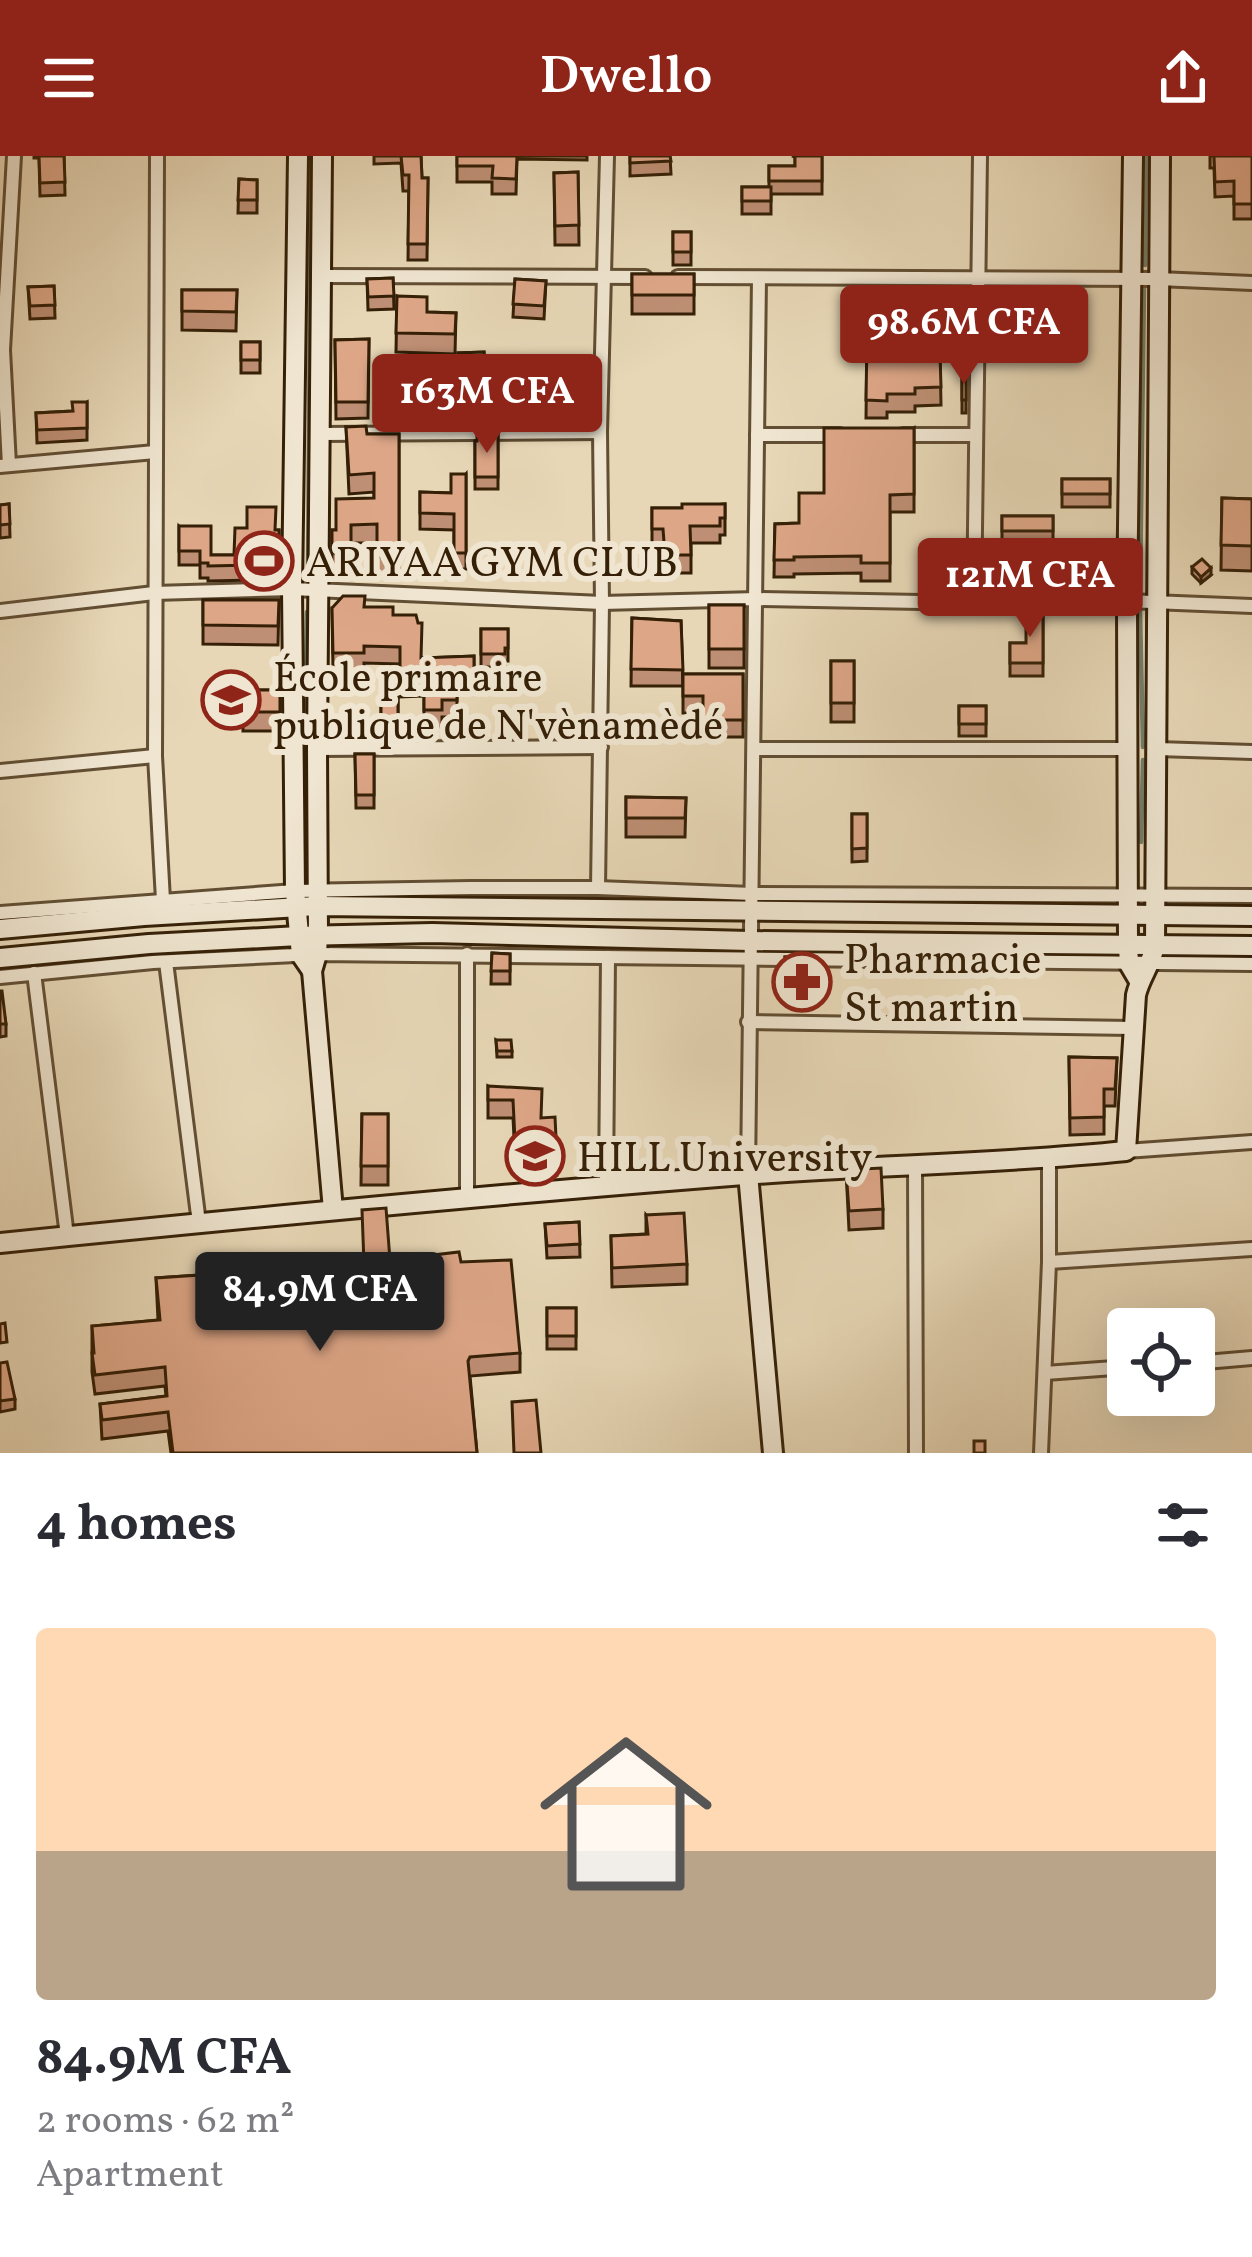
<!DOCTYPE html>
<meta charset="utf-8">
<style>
:root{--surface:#fff;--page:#f2f2f3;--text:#2b2b33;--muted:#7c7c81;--accent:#8f2418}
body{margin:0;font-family:Vollkorn,serif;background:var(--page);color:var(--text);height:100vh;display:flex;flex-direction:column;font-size:45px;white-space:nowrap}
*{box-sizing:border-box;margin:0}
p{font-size:39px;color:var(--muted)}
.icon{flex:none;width:66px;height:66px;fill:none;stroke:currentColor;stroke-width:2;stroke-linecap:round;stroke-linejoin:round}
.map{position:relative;height:1297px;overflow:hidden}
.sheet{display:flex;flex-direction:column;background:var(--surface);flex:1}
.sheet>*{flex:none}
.fabs{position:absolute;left:1107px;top:1152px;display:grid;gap:24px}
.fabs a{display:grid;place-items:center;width:108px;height:108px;border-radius:12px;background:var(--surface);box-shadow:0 12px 48px #0002;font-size:60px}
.price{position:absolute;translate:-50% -102px;padding:0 27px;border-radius:12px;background:var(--accent);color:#fff;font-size:39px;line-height:78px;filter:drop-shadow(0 3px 6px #0008)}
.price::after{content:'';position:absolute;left:50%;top:72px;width:36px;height:27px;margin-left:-18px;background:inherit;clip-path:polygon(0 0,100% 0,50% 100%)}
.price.on{background:#222;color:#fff}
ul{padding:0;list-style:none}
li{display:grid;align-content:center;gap:24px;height:636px;padding:0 36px}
li span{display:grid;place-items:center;height:372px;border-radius:12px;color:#555}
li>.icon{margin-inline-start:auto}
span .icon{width:216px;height:216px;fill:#fffc;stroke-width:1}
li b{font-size:51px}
h2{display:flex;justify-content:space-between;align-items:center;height:144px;padding:0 36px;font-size:51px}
header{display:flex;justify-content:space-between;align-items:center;height:156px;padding:0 36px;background:var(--accent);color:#fff;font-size:54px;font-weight:600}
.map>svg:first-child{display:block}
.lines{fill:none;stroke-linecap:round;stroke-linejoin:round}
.stream{stroke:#707c6a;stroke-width:4.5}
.street-casing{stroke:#624e33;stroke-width:18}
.secondary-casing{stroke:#352007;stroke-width:24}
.street{stroke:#efe5d0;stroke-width:12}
.secondary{stroke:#efe5d0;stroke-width:18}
.wall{fill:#be8f74;stroke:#352007;stroke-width:3}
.shaded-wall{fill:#9b745e;stroke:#352007;stroke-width:3}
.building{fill:#dda687;stroke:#352007;stroke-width:3}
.labels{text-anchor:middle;stroke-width:12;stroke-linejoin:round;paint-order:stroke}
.poi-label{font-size:42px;fill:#352007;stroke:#efe5d0;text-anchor:start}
</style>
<header><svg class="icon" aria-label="menu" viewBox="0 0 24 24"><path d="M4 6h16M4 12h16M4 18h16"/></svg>Dwello<svg class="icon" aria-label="share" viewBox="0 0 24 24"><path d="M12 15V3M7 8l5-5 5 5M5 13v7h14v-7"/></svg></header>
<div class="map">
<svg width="1252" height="1297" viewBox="0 0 1252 1297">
<rect width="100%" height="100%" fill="#e7d7b6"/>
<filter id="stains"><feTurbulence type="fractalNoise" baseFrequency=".00167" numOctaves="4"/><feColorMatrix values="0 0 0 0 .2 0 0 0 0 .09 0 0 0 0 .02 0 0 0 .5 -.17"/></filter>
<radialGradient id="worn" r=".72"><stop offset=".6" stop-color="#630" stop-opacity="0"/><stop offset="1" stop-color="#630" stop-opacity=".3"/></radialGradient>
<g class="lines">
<!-- stream -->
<g class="stream">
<polyline points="1145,109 1146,0"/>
<polyline points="308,413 311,0"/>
<polyline points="1140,434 1144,132"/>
<polyline points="1140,455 1143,591"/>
<polyline points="1141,686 1143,604"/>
<polyline points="304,693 307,456"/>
</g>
<!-- street casing -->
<g class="street-casing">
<g id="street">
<polyline points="157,0 155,600 163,744"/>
<polyline points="323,120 645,121"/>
<polyline points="678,121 1158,123 1252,127"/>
<polyline points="321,278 600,276"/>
<polyline points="757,279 840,279"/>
<polyline points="903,279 976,279"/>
<polyline points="9,309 3,194 14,0"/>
<polyline points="0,310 155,296"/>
<polyline points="974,447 980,0"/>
<polyline points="0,455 154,437 292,433 602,447 757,443 974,447 1127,445 1252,450"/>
<polyline points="317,593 601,591"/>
<polyline points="755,593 1128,593"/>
<polyline points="1157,593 1252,596"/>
<polyline points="0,615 155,600"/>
<polyline points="598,732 602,447 600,276 607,0"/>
<polyline points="0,757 295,735 470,732 598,732 752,738 1252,740"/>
<polyline points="467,798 467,1042"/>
<polyline points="166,806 199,1067"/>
<polyline points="34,817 67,1080"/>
<polyline points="0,821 153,806 317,798 1252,808"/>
<polyline points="748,866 1132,872"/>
<polyline points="1126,995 1252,986"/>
<polyline points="915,1008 916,1297"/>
<polyline points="748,1018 759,122"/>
<polyline points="606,1030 608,801"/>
<polyline points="1049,1106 1252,1093"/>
<polyline points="1194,1207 1252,1202"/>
<polyline points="1045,1217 1128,1211"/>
<polyline points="1041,1297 1049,1106 1049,1003"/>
</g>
</g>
<!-- secondary casing -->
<g class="secondary-casing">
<g id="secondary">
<polyline points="298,0 292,433 295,735 301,799 312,815"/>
<polyline points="322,0 317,593 318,779 317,798 312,815 333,1054"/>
<polyline points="1133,0 1127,445 1128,790 1129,808 1139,825"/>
<polyline points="0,773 144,760 317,750 1252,760"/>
<polyline points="0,802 149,788 299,780 432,777 750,785 1252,790"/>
<polyline points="748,1018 773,1297"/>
<path d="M0,1087C248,1062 496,1038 744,1019C871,1009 999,1008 1126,995L1136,839C1140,821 1151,809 1155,790L1160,0"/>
</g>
</g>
<!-- street -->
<use href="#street" class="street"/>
<!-- secondary -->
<use href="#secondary" class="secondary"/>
</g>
<!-- wall -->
<g class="wall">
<polygon points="34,0 64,0 65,39 40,40 39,2 34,2"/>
<polygon points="374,0 421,0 422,22 428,22 427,104 408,104 409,35 403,35 401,7 374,8"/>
<polygon points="457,0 587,0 587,4 517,3 516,38 492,38 492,26 457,26"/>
<polygon points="630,0 670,0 671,18 630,20"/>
<polygon points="792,0 822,0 822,38 771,38 771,58 742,58 742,31 769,31 769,10 795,10 795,1"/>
<polygon points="1210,0 1252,0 1252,63 1234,63 1234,40 1215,41 1214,12 1210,12"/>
<polygon points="578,16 579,89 555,89 554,17"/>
<polygon points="239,23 257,24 257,57 238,57"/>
<rect x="673" y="76" width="18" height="33"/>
<rect x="632" y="118" width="62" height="40"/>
<polygon points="393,122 394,153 368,154 367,123"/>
<polygon points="515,123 546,125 544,163 513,161"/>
<polygon points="54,130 55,162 30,163 28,131"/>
<polygon points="182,134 237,134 236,175 182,174"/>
<polygon points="397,140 427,156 456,157 455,198 396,196"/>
<polygon points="867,182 915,199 940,199 941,249 915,250 915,256 887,256 887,262 866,262"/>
<polygon points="369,183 368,262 336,263 335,184"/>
<rect x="241" y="186" width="19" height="31"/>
<polygon points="484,196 486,256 460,257 458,197"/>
<rect x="962" y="217" width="4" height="40"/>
<polygon points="87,246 87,284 37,287 36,257 73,255"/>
<polygon points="346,271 367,278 399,278 399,420 377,420 377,387 351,387 351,416 332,416 332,374 336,374 374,342 374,336 349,338"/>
<polygon points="914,272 914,356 890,356 890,425 861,425 861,417 794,418 794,421 774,421 775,368 799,367 824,337"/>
<polygon points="498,278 498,333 475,333 475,285"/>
<polygon points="466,318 466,413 454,413 454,374 420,373 420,336 451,337"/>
<rect x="1062" y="323" width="48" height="28"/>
<polygon points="1222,342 1252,343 1252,415 1221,414"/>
<polygon points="9,348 10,381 0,382 0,349"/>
<polygon points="725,348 725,379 720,379 720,387 691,387 691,417 665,417 663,391 652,390 652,352 682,352"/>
<rect x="1002" y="360" width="51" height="28"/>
<polygon points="179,370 211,399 234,399 276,374 279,374 279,417 254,417 254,424 208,425 208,422 200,422 200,409 179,409"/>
<rect x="1060" y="390" width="35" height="30"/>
<polygon points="1192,411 1211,419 1201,427 1192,418"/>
<polygon points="203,444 279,444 278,489 203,488"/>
<rect x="709" y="449" width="35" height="63"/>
<polygon points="364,451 393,459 422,502 474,500 474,533 457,533 457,561 442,561 442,571 424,571 424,540 400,541 400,508 364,507 364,514 333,514 332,452"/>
<polygon points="1043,452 1043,520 1010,520 1010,487 1026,487"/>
<polygon points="632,462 681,465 683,530 631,530"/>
<polygon points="481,473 508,473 508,505 505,505 505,511 481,511"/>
<rect x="831" y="505" width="23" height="61"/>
<polygon points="683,518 743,518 743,581 703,581 703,557 683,557"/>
<polygon points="381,525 398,525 398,575 381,574"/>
<rect x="243" y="534" width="37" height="41"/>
<rect x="959" y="550" width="27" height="30"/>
<polygon points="355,598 374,598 374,652 356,652"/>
<polygon points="626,641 686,642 685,681 626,681"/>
<polygon points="852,658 867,658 867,705 852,706"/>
<polygon points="492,797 510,798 510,828 491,828"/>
<polygon points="785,801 816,801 815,839 785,839"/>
<polygon points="0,835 6,868 6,880 0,881"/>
<polygon points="496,884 512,895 512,901 497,901"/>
<polygon points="1069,901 1117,902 1115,950 1104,950 1104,978 1070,979"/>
<polygon points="488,930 541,962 557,1002 557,1019 516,1021 513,962 488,962"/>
<polygon points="362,958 388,958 388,1029 361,1029"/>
<polygon points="846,1014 883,1053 883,1072 849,1074"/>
<polygon points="646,1059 687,1108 687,1128 612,1131 611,1080 646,1078"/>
<polygon points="579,1066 580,1101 547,1102 545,1068"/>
<polygon points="390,1104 461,1106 520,1197 520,1216 470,1220 477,1297 171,1297 168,1275 102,1283 100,1248 166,1240 165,1230 95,1238 92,1216 92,1170 158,1164 156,1122 364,1108"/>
<rect x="547" y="1152" width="29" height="41"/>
<polygon points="0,1207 15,1243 15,1253 0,1256"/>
</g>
<!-- shaded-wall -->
<polygon class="shaded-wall" points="1211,412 1211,419 1201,427 1201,421"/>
<!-- building -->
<g class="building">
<polygon points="39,0 64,0 65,26 40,27"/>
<polygon points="401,0 421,0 422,22 428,22 427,88 408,88 409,19 403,19"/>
<polygon points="457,0 517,0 516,23 492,22 493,10 457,10"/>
<polygon points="630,0 670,0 671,5 630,7"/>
<polygon points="795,0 822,0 822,25 769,25 769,10 795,10"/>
<polygon points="1214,0 1252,0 1252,48 1234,48 1234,25 1215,26"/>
<polygon points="578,16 579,69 555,70 554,17"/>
<polygon points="239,23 257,24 257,44 238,44"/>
<rect x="742" y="31" width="29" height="14"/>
<rect x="673" y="76" width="18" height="20"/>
<rect x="632" y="118" width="62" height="21"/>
<polygon points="393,122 394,140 368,141 367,123"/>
<polygon points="515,123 546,125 544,150 513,148"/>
<polygon points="54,130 55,149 30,150 28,131"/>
<polygon points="182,134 237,134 236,156 182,155"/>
<polygon points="397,140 427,141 427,156 456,157 455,178 396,177"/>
<polygon points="867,182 915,184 915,199 940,199 941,231 915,232 915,238 887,238 887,245 866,244"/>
<polygon points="369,183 368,246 336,246 335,184"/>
<rect x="241" y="186" width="19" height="18"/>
<polygon points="484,196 486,236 460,237 458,197"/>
<rect x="962" y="217" width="4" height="27"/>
<polygon points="72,246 87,246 87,272 37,274 36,257 73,255"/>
<polygon points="366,270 367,278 399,278 399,401 377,401 377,368 351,369 351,397 332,397 332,374 336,374 336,343 374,342 374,317 349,319 346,271"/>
<polygon points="824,272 914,272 914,338 890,339 890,407 861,407 861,400 794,401 794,404 774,404 775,368 799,367 799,337 824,337"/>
<polygon points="477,278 498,278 498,321 475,321 475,285 477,285"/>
<polygon points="451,318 466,318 466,397 454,397 454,358 420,357 420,336 451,337"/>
<rect x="1062" y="323" width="48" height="15"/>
<polygon points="1222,342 1252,343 1252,390 1221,389"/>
<polygon points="9,348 10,368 0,369 0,349"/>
<polygon points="682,348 725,348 725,362 720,362 720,370 690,370 691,399 665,399 663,373 652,373 652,352 682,352"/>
<polygon points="247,351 276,351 275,374 279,374 279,403 254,403 254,409 208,410 208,407 200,407 200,395 179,395 179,370 211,370 211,399 234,399 235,372 247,372"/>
<rect x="1002" y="360" width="51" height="15"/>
<rect x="1060" y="390" width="35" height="17"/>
<polygon points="1202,403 1211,412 1201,421 1192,411"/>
<polygon points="343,440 365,440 364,451 393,451 393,459 416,459 418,467 422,467 421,502 474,500 474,516 457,516 457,544 442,544 442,554 424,554 424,523 400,524 400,491 364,490 364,497 333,497 332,452"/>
<polygon points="203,444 279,444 278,470 203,469"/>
<rect x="709" y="449" width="35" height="44"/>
<polygon points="1026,452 1043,452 1043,507 1010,507 1010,487 1026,487"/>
<polygon points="632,462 681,465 683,514 631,513"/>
<polygon points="481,473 508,473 508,492 505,492 505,498 481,498"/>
<rect x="831" y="505" width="23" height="42"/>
<polygon points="683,518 743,518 743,564 703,564 703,540 683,540"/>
<polygon points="381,525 398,525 398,562 381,561"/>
<rect x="243" y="534" width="37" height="22"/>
<rect x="959" y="550" width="27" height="18"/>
<polygon points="355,598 374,598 374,639 356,639"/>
<polygon points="626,641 686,642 685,662 626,662"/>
<polygon points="852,658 867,658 867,692 852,693"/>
<polygon points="492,797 510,798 510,815 491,815"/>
<polygon points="785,801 816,801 815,826 785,826"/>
<polygon points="0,835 2,835 6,868 0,868"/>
<polygon points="496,884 511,884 512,895 497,895"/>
<polygon points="1069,901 1117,902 1115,933 1104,933 1104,961 1070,962"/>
<polygon points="488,930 542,933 541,962 555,961 557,1002 516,1004 513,944 488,944"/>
<polygon points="362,958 388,958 388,1010 361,1010"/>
<polygon points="881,1012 883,1053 849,1055 846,1014"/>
<polygon points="386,1052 390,1104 459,1096 461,1106 511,1104 520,1197 470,1201 468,1205 477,1297 173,1297 168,1256 102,1264 100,1248 167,1240 165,1211 95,1219 92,1197 94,1197 92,1170 160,1164 156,1122 364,1108 362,1054"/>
<polygon points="684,1057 687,1108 612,1112 611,1080 648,1078 646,1059"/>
<polygon points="579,1066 580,1088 547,1090 545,1068"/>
<rect x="547" y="1152" width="29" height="28"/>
<polygon points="5,1167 7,1186 0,1187 0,1168"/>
<polygon points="7,1206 15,1243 0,1245 0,1207"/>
<polygon points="536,1244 541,1297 514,1297 512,1246"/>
<rect x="974" y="1285" width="11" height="12"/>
</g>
<!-- icons -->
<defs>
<g id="stadium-ring" transform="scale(3)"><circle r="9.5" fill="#efe5d0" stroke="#8f2418" stroke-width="1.5"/><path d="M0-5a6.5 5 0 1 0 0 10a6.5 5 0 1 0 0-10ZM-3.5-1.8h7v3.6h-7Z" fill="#8f2418"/></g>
<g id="school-ring" transform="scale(3)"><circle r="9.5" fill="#efe5d0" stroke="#8f2418" stroke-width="1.5"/><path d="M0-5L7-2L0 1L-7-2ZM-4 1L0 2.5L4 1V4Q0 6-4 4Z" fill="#8f2418"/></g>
<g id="pharmacy-ring" transform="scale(3)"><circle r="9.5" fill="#efe5d0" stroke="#8f2418" stroke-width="1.5"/><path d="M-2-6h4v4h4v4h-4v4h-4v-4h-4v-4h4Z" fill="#8f2418"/></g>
<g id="university-ring" transform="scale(3)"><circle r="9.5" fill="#efe5d0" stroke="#8f2418" stroke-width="1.5"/><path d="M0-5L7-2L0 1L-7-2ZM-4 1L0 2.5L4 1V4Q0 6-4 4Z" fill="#8f2418"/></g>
</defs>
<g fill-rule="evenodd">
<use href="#stadium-ring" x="264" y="405"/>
<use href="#school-ring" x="231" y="544"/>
<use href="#pharmacy-ring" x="802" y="826"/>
<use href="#university-ring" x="535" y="1000"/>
</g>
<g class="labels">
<!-- poi labels -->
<g class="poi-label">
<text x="306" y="420">ARIYAA GYM CLUB</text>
<text x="273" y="535">École primaire<tspan x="273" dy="48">publique de N'vènamèdé</tspan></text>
<text x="844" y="817">Pharmacie<tspan x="844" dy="48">St martin</tspan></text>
<text x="577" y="1015">HILL University</text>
</g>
</g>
<rect width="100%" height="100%" filter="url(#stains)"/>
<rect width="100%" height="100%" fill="url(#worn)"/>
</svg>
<div class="fabs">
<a><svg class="icon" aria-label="locate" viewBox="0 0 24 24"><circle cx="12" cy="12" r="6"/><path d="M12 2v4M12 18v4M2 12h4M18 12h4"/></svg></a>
</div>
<b class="price" style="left:964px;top:231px">98.6M CFA</b>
<b class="price" style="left:487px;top:300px">163M CFA</b>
<b class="price" style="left:1030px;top:484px">121M CFA</b>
<b class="price on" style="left:320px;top:1198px">84.9M CFA</b>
</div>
<section class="sheet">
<h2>4 homes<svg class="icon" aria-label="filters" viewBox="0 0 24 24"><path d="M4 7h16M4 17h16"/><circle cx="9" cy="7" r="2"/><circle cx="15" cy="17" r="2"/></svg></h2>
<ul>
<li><span style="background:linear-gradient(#ffd9b3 60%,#b9a48a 0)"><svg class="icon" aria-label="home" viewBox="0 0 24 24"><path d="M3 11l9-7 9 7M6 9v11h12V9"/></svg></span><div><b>84.9M CFA</b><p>2 rooms · 62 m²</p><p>Apartment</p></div></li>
</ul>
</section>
